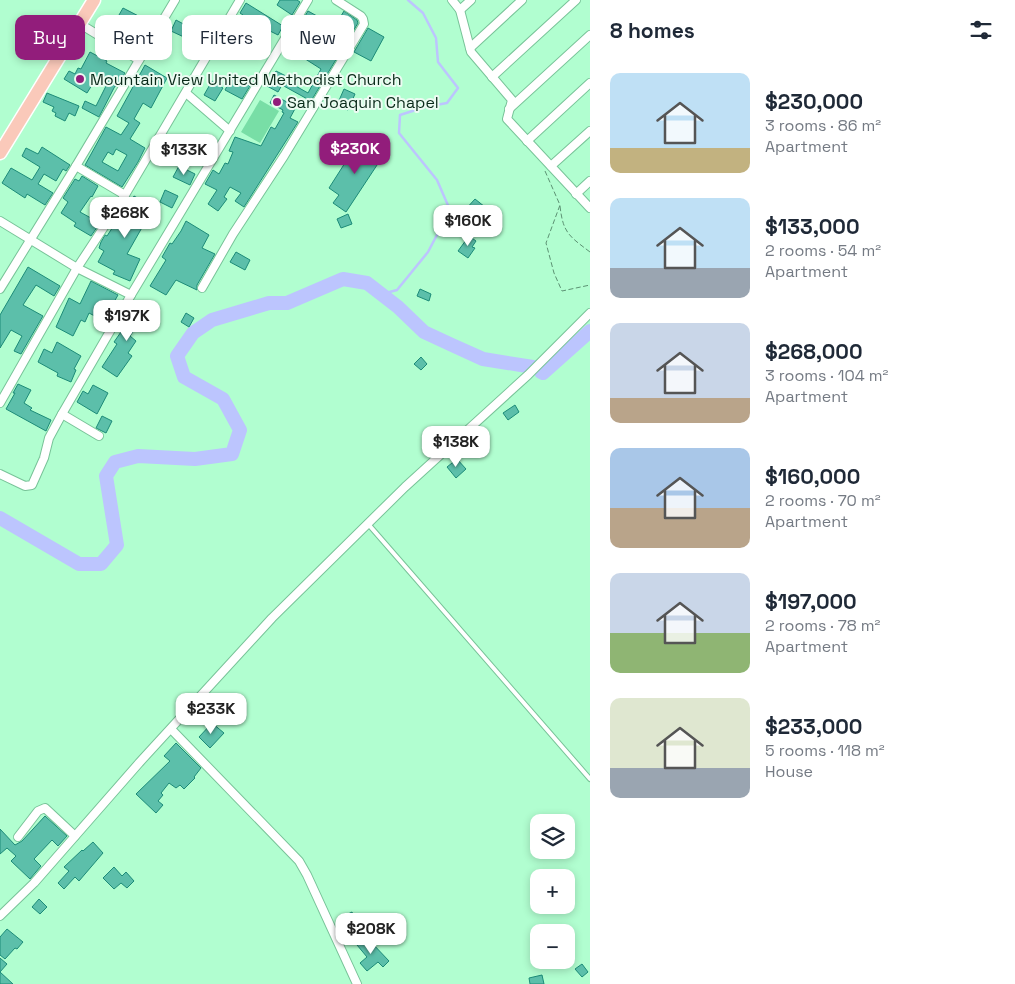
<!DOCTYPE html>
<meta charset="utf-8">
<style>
:root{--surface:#fff;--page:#f6f6f7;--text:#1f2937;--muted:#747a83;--accent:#921d7b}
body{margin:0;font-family:"Space Grotesk",sans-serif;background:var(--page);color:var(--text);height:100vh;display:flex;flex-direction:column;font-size:19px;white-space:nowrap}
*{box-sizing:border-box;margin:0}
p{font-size:16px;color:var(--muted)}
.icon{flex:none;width:28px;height:28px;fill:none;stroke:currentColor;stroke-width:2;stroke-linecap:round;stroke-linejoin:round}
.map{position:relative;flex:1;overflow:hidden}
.sheet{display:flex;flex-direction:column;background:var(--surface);width:425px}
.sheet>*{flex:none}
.banner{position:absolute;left:15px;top:15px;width:475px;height:45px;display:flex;gap:10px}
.fabs{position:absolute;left:530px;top:814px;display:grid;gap:10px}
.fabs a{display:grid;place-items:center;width:45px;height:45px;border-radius:10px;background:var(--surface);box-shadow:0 2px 8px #0003;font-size:25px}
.price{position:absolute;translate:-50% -42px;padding:0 11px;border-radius:10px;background:#fff;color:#222;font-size:16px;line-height:32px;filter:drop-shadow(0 1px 2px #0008)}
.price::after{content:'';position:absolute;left:50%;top:30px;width:15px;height:11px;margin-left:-8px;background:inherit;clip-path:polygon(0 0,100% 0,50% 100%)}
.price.active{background:var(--accent);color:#fff}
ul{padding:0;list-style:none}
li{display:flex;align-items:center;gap:15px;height:125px;padding:0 20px}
li span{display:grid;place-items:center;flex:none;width:140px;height:100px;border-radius:10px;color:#555}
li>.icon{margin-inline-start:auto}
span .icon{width:60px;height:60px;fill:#fffc;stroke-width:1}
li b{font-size:21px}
h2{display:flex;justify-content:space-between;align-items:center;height:60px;padding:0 20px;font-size:21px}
.pill{padding:0 18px;border-radius:10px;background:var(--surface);box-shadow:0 2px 8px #0003;font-size:18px;line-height:45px}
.pill.active{background:var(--accent);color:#fff}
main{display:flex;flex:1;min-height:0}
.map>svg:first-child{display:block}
.green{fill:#78dea6}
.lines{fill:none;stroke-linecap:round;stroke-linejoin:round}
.stream{stroke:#bcc5fe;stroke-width:2.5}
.river{stroke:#bcc5fe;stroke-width:14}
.building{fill:#5cbfaa;stroke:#1c8b78;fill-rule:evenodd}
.service-casing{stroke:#78c398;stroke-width:6}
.minor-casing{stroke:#78c398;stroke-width:10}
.primary-casing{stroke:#fff;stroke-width:15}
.path{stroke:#5c9273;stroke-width:1;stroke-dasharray:5 2.5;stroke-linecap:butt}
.service{stroke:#fff;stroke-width:4}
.minor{stroke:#fff;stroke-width:8}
.primary{stroke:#fac9ba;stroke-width:12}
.poi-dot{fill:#921d7b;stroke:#ecfbf2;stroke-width:2}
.labels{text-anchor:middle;stroke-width:4;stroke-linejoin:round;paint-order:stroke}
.poi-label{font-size:16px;fill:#092a19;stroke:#ecfbf2;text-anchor:start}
</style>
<main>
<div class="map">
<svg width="590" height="984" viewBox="0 0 590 984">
<rect width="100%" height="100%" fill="#b1fed0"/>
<!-- green -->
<polygon class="green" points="260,100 279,111 260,143 241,132"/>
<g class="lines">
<!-- stream -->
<polyline class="stream" points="382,294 397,290 428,252 450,210 437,180 399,133 400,115 425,107 447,103 458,88 438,62 436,38 423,13 408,0"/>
<!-- river -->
<g class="river">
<polyline points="541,372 543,373 590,331"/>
<polyline points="0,518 79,564 101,564 117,545 106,476 115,462 138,456 195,459 232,454 240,430 223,399 184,377 177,356 193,333 212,320 269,303 287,303 343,279 367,283 398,307 424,332 452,345 483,359 533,367"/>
</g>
</g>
<!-- building -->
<g class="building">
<polygon points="280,0 297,0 300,2 292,15 277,5"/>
<polygon points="246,3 283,26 278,35 264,28 263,30 261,29 255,40 235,29 243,15 240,13"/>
<polygon points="123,8 154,24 146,38 142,37 136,48 124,41 123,44 104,32 111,20 115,22"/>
<polygon points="308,11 335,26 344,11 357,20 358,23 311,101 282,85 278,92 267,86 276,71 286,76 285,80 308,93 321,69 288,48 297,35 323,53 329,41 302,26 304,22 302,21"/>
<polygon points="176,20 191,28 186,38 171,31"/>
<polygon points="368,28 384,37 371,61 354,52"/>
<polygon points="90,52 107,61 106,63 125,73 116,87 115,86 99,117 82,108 85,101 96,106 108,82 97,77 87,93 64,79 69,71 75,74 78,68 81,69"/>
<path d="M145,65L167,78L151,108L143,103L134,119L140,123L130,139L145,148L138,162L122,187L85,165L106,127L121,135L129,123L117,116ZM116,149L127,155L118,171L102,162L108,152L113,155Z"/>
<polygon points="232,77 250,86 242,99 225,90"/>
<polygon points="212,81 223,88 215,101 204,95"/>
<polygon points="344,89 355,94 348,110 337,105"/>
<polygon points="47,93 79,106 75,116 69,113 65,121 55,116 56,113 52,111 54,107 43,102"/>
<polygon points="274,95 296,107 290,118 298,122 244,207 235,201 241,193 230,187 224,197 227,199 218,211 208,204 217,190 205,184 213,170 219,174 225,163 228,164 233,152 229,151 235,137 261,146 271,127 275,129 284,113 282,112 283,110 270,103"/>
<polygon points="359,141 383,156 346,212 333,203 339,195 329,188"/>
<polygon points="42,147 70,165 66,171 63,169 56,181 44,174 38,184 53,193 45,205 27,194 25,198 2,183 11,168 32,180 40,167 22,156 26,148 38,154"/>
<polygon points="179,166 195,174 190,185 173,177"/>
<polygon points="82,176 98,186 92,197 91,196 80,212 100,223 91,236 74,226 76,223 61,213 68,202 63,198 75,179 79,181"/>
<polygon points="165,190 178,196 172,208 160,202"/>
<polygon points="134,196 155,208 146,225 144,224 127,254 140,259 130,281 113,274 115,271 98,262 104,251 99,248 101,242 105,235 107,236 122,213 124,214"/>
<polygon points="475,199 485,207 475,220 464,211"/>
<polygon points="348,214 352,224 341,228 337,219"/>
<polygon points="186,221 209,235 202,248 215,254 197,285 197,290 176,280 166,295 150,286 166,260 162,257 170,243 172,244 181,231"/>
<polygon points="469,236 476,241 472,247 475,248 468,258 458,251"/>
<polygon points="236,252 250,260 245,270 230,262"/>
<polygon points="28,267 60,286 54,296 36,285 23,305 43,316 21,354 14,351 22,336 11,330 0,348 0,315"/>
<polygon points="91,281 118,295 114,302 119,304 108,323 89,313 85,322 81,320 73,336 56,327 69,298 80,304"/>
<polygon points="420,289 431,294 429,301 417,296"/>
<polygon points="135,306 154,318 145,331 137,326 130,336 136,341 128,353 132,356 117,377 102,367 117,344 114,342 132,316 130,314"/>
<polygon points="186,313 194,318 189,327 181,322"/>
<polygon points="57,342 81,356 74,369 76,370 71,382 57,376 58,373 38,362 44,349 52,353"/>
<polygon points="421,357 427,364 421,370 414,364"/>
<polygon points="18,384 31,390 24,403 32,408 30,410 51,420 46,431 6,409 15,393 13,393"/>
<polygon points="93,385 108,393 97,414 77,402 83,391 88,394"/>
<polygon points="515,405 519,412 508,420 503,413"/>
<polygon points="102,416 112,421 106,433 96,428"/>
<polygon points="457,459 466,469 456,478 447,467"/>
<polygon points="212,723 224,733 210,748 199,737"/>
<polygon points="176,743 201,768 194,777 195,778 184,789 180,785 176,788 169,783 161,793 163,795 158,801 163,805 156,813 136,794 170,761 164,756"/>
<polygon points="45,816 67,836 58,846 52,840 34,859 41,866 30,879 11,861 16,856 7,848 0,854 0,829 15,845 22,841"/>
<polygon points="93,842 103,853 79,881 75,877 64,889 58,883 69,871 64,867 82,850 83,851"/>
<polygon points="114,867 122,876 126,872 134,881 127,888 121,883 114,889 103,878"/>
<polygon points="39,899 47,907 40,914 32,907"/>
<polygon points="352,912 356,921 345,927 340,918"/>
<polygon points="7,929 23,942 17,949 15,948 5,959 0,955 0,937"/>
<polygon points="364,938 369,944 371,942 389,961 383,967 378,962 367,971 360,963 367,957 357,945"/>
<polygon points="0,958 7,964 0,972 13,984 0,984"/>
<polygon points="582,964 588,972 582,977 575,969"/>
<polygon points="542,975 544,984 530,984 529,978"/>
</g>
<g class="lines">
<!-- service casing -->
<g class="service-casing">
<polyline id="service" points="369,525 590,779"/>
</g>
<!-- minor casing -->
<g class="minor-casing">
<g id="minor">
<polyline points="452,0 460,10 471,52 512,100 507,119 590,208"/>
<polyline points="460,10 471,0"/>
<polyline points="80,24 139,60"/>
<polyline points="470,48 522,0"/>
<polyline points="492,77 576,0"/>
<polyline points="186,93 230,131"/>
<polyline points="509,109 590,35"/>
<polyline points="527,141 590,83"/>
<polyline points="76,166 125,195"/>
<polyline points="551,166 590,131"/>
<polyline points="576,194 590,181"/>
<polyline points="0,221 77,268 131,295"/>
<polyline points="202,288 233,234 284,156 364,24 363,19 361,16 336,0"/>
<polyline points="0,289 76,166 175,0"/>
<polyline points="0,403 77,268 125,195 240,0"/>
<polyline points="62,414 99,436"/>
<polyline points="0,474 25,486 32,485 44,458 49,438 62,414 131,295 308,0"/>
<polyline points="171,729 299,861 307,875 357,984"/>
<polyline points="18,837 38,811 45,808 75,836"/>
<polyline points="0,916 34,883 139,763 272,618 405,487 528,375 590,313"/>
</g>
</g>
<!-- primary casing -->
<g class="primary-casing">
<polyline id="primary" points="0,153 94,0"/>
</g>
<!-- path -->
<g class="path">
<polyline points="545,171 560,205 546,243 554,273 562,291 590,285"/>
<path d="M560,206C563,233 569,236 590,252"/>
</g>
<!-- service -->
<use href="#service" class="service"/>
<!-- minor -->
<use href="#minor" class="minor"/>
<!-- primary -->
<use href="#primary" class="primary"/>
</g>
<!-- markers -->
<g class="poi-dot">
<circle cx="80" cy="79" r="5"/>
<circle cx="277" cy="102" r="5"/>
</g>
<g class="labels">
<!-- poi labels -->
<g class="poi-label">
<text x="90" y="85">Mountain View United Methodist Church</text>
<text x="287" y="108">San Joaquin Chapel</text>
</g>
</g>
</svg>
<div class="fabs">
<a><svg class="icon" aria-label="layers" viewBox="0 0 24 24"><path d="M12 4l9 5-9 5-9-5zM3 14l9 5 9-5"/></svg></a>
<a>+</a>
<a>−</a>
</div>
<b class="price active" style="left:355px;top:175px">$230K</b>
<b class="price" style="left:184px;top:176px">$133K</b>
<b class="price" style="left:125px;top:239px">$268K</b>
<b class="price" style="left:468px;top:247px">$160K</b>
<b class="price" style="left:127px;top:342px">$197K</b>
<b class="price" style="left:456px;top:468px">$138K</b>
<b class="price" style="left:211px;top:735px">$233K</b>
<b class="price" style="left:371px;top:955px">$208K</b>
<div class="banner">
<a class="pill active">Buy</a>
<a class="pill">Rent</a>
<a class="pill">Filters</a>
<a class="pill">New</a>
</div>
</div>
<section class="sheet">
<h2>8 homes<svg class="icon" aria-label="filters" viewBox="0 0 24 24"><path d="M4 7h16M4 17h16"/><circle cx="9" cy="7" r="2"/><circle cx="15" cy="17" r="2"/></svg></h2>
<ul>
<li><span style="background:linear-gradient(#bfe0f5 75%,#c2b280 0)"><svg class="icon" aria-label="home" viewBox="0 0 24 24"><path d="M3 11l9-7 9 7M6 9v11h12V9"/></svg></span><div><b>$230,000</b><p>3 rooms · 86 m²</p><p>Apartment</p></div></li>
<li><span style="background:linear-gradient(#bfe0f5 70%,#9aa5b1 0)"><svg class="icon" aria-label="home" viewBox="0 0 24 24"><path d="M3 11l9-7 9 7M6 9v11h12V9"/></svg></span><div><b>$133,000</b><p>2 rooms · 54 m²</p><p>Apartment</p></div></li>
<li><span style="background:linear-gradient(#c9d6e8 75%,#b9a48a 0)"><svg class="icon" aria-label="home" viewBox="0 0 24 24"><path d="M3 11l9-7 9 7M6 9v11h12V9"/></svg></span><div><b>$268,000</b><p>3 rooms · 104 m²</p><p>Apartment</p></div></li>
<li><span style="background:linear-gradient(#a9c7e8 60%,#b9a48a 0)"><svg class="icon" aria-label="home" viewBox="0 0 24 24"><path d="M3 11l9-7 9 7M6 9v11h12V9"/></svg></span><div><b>$160,000</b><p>2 rooms · 70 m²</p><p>Apartment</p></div></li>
<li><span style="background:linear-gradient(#c9d6e8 60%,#8fb573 0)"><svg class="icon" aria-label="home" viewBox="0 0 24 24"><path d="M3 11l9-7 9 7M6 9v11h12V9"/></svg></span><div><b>$197,000</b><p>2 rooms · 78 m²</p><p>Apartment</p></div></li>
<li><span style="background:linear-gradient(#dfe7d0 70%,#9aa5b1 0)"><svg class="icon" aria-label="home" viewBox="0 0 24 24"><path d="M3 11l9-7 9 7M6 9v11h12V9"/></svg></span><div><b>$233,000</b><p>5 rooms · 118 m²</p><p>House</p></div></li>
</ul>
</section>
</main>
